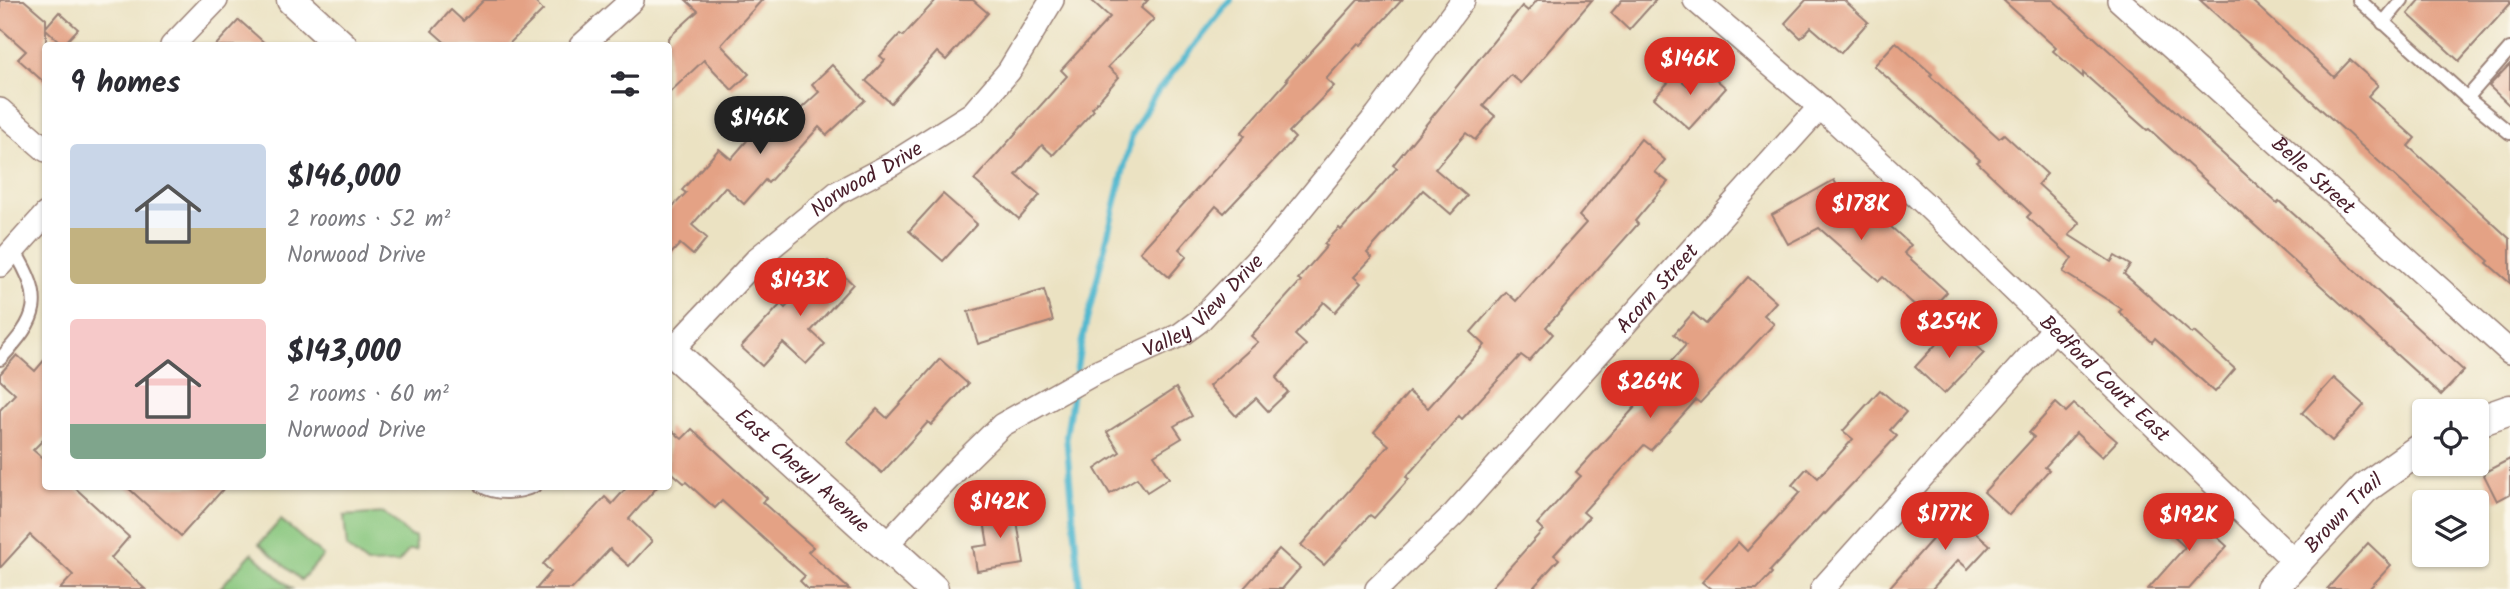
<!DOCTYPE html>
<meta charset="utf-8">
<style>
:root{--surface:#fff;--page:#f7f7f7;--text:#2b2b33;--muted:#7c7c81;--accent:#d93025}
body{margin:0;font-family:Kalam,sans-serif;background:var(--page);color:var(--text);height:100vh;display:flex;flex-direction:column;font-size:26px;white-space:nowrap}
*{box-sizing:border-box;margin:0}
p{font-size:23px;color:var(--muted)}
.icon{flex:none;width:38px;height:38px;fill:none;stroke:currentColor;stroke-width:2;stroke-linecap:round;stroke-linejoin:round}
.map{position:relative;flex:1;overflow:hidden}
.details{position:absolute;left:42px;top:42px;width:630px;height:448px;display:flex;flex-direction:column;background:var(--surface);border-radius:7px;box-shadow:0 2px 5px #0004}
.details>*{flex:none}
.tools{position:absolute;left:2412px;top:399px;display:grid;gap:14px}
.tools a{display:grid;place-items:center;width:77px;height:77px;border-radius:7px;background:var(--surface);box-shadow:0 2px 5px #0004;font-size:35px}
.price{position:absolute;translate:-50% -60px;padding:0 16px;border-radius:24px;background:var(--accent);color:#fff;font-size:23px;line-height:46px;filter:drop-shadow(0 2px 4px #0008)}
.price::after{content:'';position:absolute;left:50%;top:42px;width:21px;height:16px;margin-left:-10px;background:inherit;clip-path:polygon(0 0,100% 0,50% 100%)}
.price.active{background:#222;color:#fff}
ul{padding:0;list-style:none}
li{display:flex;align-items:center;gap:21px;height:175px;padding:0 28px}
li span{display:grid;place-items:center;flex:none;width:196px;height:140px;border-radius:7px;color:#555}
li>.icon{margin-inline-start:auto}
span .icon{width:84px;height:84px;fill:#fffc;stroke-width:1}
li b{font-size:30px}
h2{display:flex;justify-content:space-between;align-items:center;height:84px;padding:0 28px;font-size:30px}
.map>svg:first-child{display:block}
.green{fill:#87c67d;stroke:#687254;stroke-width:2}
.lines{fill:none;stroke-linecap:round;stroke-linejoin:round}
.stream{stroke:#51b8cf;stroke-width:6}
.building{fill:#e4a285}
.service-casing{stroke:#9a8076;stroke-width:16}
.minor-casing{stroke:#9a8076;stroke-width:26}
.tertiary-casing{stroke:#9a8076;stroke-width:33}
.service{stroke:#fff;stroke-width:12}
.minor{stroke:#fff;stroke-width:23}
.tertiary{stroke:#fff;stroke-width:30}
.labels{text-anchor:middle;stroke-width:5;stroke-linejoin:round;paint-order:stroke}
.street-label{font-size:21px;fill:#4a1f2b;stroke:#fbf7ec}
</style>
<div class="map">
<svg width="2510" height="589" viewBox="0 0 2510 589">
<rect width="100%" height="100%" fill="#fbf7ec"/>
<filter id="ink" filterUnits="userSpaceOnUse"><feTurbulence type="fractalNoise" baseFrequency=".0143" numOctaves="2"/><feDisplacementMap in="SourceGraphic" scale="14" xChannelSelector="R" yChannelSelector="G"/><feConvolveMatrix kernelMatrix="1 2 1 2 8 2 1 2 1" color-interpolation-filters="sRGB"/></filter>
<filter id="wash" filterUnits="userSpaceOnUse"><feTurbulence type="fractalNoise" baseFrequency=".00686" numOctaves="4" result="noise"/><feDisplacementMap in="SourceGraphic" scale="28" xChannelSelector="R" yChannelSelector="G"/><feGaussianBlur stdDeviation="1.57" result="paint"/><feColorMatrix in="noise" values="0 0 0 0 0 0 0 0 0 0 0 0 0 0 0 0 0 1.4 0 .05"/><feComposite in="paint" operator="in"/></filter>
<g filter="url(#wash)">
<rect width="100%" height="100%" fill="#ebe2c2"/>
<!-- green -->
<g class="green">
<polygon points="384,513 410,536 415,536 416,550 409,550 398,563 367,564 347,548 344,516"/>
<polygon points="281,520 323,556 301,580 259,544"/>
<polygon points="252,553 292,589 220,588"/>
</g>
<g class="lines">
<!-- stream -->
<g class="stream">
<polyline points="1075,378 1081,345 1132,135 1153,97 1231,0"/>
<polyline points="1073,392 1066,436 1080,589"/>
</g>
</g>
<g id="blocks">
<!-- building -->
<g class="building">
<polygon points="0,0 24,0 46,19 46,27 59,12 78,29 63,45 46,29 46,84 18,59 26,51 0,28"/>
<polygon points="484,0 533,0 543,10 507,46 449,46 432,31 451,10 463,21"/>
<polygon points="686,0 762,0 721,45 749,74 732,90 704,60 668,94 668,38 698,11"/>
<polygon points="936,0 973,0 988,13 946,60 937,52 891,103 866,81 885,60 880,56 900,34 903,36"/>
<polygon points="1091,0 1148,0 1141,8 1154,19 1108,67 1119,77 1092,108 1094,110 1053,155 1042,145 1016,175 1040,195 1019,219 974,180 1067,76 1061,70 1110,17"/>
<polygon points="1358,0 1402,0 1361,45 1358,43 1326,79 1334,86 1289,132 1295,138 1224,213 1216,206 1179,249 1187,256 1169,277 1140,252 1245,136 1241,133 1288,80 1286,79"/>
<polygon points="1537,0 1592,0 1521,83 1511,75 1483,106 1495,116 1475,140 1466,133 1435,169 1467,196 1451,214 1423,190 1367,253 1372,258 1354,277 1361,283 1335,312 1324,302 1295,335 1306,345 1276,378 1288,392 1268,411 1256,398 1236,416 1209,386 1258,342 1251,336 1301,281 1298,279 1327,246 1324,244 1339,228 1341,230 1397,168 1393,165 1522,6 1528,11"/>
<polygon points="1622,0 1656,0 1629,30 1611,13"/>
<polygon points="1806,0 1844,0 1868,22 1841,53 1811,27 1801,38 1785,23"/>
<polygon points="2003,0 2053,0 2277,203 2279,201 2320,238 2464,371 2441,395 2149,129 2147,130 2083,73 2083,77 2053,51 2056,48"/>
<polygon points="2200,0 2251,0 2334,77 2350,60 2378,85 2368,96 2415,138 2408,146 2510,239 2510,283 2487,263 2489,261"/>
<polygon points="2420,0 2510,0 2510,4 2459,61 2408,14"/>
<polygon points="239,20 268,46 215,46"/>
<polygon points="1896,42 1932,74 1930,76 1999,138 2004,134 2047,174 2038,184 2080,223 2069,235 2111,262 2115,256 2130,265 2124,274 2192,334 2194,332 2235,369 2215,392 2155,338 2152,342 2119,312 2122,309 2063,272 2072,258 2027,217 2031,213 1977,162 1980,160 1874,66"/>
<polygon points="2510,64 2510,106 2489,86"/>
<polygon points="832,65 865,100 827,135 819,127 768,183 765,180 744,204 725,187 692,225 707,238 693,255 680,244 668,257 668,212 686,193 682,190 719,149 731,159 757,129 753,125 774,101 792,117 819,92 812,84"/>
<polygon points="1702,67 1726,88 1689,129 1654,98 1675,75 1687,85"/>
<polygon points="1641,139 1665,160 1655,172 1668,182 1635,221 1638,224 1546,327 1553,334 1529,361 1521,355 1462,419 1459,416 1406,477 1409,479 1374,518 1370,515 1324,565 1301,545 1389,445 1374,432 1409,392 1428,408 1485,345 1471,332 1506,292 1516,301 1568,243 1586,223 1579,216"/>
<polygon points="1834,180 1857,221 1869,207 1911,245 1904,253 1947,292 1926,315 1883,277 1879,281 1819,228 1788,244 1772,215"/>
<polygon points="943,194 977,224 943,261 909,231"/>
<polygon points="828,261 853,284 811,331 825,344 806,364 783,343 762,366 741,347 781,304 785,308"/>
<polygon points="1748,277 1776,302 1764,315 1774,324 1700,403 1696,400 1651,450 1644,445 1583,512 1589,517 1554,555 1559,559 1532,589 1490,589 1543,530 1537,524 1581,476 1576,472 1646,395 1639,388 1653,372 1658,376 1686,345 1674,334 1693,313 1706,324"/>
<polygon points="1044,290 1053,321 978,344 968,312"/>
<polygon points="1954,325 1984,353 1944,394 1915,367"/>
<polygon points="17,355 35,371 46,358 46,437 33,450 46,461 46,486 73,486 129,537 111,558 145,589 60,589 73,575 30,535 0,568 0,410 15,394 0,380 0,374"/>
<polygon points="940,359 968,384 931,425 928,422 882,473 847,442 877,409 887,418"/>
<polygon points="2334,378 2364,405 2332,441 2302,413"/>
<polygon points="1176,388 1192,416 1174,426 1182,438 1154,455 1169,478 1147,492 1137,478 1110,494 1095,469 1120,452 1107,432"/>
<polygon points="1880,390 1906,412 1890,430 1897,436 1824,514 1823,513 1770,571 1772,573 1757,589 1711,589 1702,582 1738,542 1747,551 1800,492 1792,485 1807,468 1818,478 1853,439 1843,431"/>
<polygon points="2056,403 2066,412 2074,404 2117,441 2102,457 2076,433 2045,467 2049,470 2009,515 1984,492 2034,437 2029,433"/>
<polygon points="668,427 682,439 692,429 767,498 762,502 813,547 808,552 849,589 808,589 800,581 805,576 722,501 715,508 686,482 684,483 668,469"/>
<polygon points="2510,459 2510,494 2497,501 2483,473"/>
<polygon points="126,486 226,486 181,536"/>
<polygon points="628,486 658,486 629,519 652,541 629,566 610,549 572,589 536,589 551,572 543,564 605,497 612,504"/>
<polygon points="1966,501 1983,517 1972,529 1990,545 1968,569 1958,560 1932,589 1888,589"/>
<polygon points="1014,503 1024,564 977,571 973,547 988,545 982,509"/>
<polygon points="2184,507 2227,546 2189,589 2148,589 2185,547 2165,529"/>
<polygon points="2368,543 2391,565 2369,589 2327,589"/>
<polygon points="1279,549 1300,568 1282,589 1243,589"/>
</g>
</g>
</g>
<g filter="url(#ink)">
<use href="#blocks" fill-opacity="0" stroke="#9a8076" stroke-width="2"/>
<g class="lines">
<!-- service casing -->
<g class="service-casing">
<g id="service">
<polyline points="2359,0 2467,98 2510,133"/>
<polyline points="2383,23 2402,0"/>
<polyline points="2467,98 2510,49"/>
<path d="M0,359C39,317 45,301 14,250"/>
<path d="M482,486C497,495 518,493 534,486"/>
</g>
</g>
<!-- minor casing -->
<g class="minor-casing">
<g id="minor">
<path id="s1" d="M1695,0L1820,107L1924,203L2295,562"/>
<path id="s2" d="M2119,0L2510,352"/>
<polyline points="172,46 216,0"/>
<polyline points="581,46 632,0"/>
<polyline points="0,110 46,150"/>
<polyline points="0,265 46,214"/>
<path id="s3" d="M671,351L758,258L837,193L892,164L973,113L1009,71L1052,0"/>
<path id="s4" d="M885,546L962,464L1002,425L1091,375L1180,335L1199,321L1274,242L1377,115L1463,0"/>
<path id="s5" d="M1377,589L1455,513L1820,107"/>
<polyline points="1822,589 2054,329"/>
</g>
</g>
<!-- tertiary casing -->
<g class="tertiary-casing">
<g id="tertiary">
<polyline points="292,0 342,46"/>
<path id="s6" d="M668,348L933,589"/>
<polyline points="2476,422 2510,410"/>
<path id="s7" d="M2271,589L2365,488L2424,446"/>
</g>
</g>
<!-- service -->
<use href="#service" class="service"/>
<!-- minor -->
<use href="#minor" class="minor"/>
<!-- tertiary -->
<use href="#tertiary" class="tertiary"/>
</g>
</g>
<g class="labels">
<!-- street labels -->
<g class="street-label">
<text dy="7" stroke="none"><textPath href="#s2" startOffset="262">Belle Street</textPath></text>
<text dy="7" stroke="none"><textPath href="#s3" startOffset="262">Norwood Drive</textPath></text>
<text dy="7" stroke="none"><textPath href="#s5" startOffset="411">Acorn Street</textPath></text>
<text dy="7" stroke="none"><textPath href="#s4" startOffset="404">Valley View Drive</textPath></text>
<text dy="7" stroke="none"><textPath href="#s1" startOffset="558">Bedford Court East</textPath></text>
<text dy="7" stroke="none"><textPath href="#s6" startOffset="182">East Cheryl Avenue</textPath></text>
<text dy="7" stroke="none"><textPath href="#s7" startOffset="105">Brown Trail</textPath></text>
</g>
</g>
</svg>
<div class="tools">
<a><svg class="icon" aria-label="locate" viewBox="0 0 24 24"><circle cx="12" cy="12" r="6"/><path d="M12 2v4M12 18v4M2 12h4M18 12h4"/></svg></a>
<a><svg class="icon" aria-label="layers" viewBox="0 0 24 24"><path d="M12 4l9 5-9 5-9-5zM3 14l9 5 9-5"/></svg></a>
</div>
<b class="price" style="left:1690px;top:97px">$146K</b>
<b class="price active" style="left:760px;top:156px">$146K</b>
<b class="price" style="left:1861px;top:242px">$178K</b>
<b class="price" style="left:800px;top:318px">$143K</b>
<b class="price" style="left:1949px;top:360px">$254K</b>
<b class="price" style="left:1650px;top:420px">$264K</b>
<b class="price" style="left:1000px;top:540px">$142K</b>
<b class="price" style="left:1945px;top:552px">$177K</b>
<b class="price" style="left:2189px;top:553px">$192K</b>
<section class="details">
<h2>9 homes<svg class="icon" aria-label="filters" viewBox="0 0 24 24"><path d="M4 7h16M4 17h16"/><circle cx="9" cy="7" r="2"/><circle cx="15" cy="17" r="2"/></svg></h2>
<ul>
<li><span style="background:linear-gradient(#c9d6e8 60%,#c2b280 0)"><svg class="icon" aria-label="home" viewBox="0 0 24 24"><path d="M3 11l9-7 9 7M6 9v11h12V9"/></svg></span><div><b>$146,000</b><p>2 rooms · 52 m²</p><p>Norwood Drive</p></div></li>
<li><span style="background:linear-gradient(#f6c9c9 75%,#7fa58c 0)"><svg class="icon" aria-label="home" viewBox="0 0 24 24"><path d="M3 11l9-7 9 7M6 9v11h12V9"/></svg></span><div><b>$143,000</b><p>2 rooms · 60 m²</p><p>Norwood Drive</p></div></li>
</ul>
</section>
</div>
